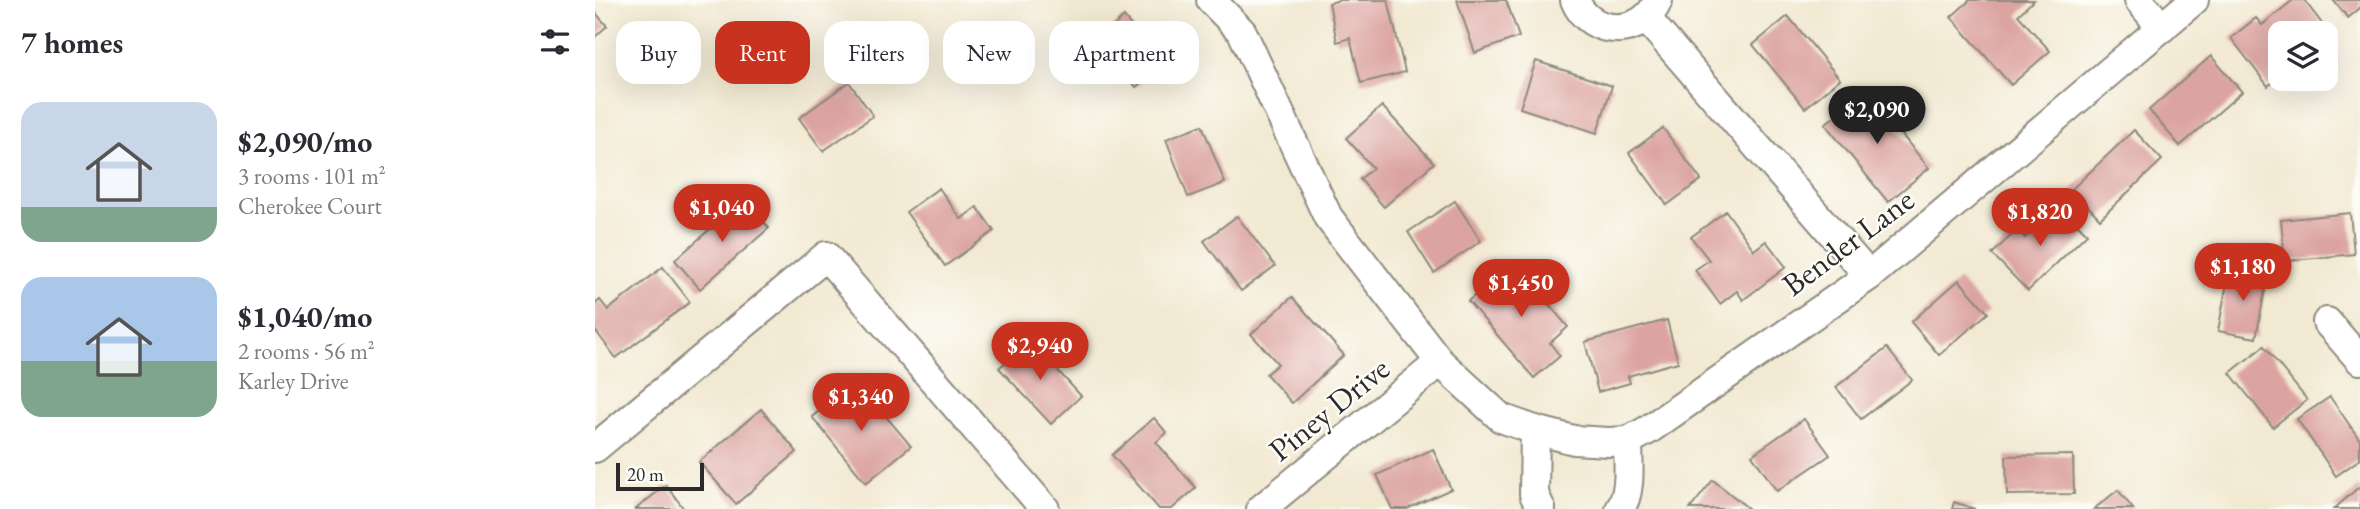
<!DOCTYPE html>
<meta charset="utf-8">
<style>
:root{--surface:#fff;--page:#f2f2f3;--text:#2b2b33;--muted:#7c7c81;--accent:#c8321e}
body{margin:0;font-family:"EB Garamond",serif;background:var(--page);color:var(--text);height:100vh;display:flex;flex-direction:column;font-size:26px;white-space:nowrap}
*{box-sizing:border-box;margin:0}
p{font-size:23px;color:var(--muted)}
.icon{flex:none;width:38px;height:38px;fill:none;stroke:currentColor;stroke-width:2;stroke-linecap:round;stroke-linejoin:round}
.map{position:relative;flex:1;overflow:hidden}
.side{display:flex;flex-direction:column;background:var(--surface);width:595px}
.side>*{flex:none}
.hud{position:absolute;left:21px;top:21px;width:665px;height:63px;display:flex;gap:14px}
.fabs{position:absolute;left:1673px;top:21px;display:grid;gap:14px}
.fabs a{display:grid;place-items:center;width:70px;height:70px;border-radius:14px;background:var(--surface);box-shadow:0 7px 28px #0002;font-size:35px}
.scale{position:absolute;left:21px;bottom:18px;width:88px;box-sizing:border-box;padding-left:7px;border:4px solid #2b2b2b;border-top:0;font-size:19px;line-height:24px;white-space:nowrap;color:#2b2b2b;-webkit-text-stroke:5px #fdfcf7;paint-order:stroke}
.price{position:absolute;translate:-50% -60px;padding:0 16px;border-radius:24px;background:var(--accent);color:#fff;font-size:23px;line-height:46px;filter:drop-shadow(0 2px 4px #0008)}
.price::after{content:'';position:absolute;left:50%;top:42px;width:21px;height:16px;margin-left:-10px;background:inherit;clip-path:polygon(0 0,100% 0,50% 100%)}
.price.selected{background:#222;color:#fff}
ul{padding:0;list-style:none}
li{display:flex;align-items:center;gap:21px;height:175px;padding:0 21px}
li span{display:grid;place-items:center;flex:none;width:196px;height:140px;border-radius:21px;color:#555}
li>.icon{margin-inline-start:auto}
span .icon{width:84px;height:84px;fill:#fffc;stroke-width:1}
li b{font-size:30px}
h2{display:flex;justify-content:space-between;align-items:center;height:84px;padding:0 21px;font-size:30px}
.pill{padding:0 24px;border-radius:21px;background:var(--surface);box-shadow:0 7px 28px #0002;font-size:24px;line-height:63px}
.pill.selected{background:var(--accent);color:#fff}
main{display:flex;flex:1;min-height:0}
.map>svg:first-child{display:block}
.building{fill:#dca4a1}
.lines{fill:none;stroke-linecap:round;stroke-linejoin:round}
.minor-casing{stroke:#8e8a7e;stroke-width:32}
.minor{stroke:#fff;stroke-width:28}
.labels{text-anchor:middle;stroke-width:5;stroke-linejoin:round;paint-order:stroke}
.street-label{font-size:32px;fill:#2b2b2b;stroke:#fdfcf7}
</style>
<main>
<section class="side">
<h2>7 homes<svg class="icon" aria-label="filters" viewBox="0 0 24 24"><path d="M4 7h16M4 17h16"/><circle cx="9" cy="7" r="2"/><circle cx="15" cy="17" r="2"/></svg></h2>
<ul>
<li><span style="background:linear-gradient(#c9d6e8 75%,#7fa58c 0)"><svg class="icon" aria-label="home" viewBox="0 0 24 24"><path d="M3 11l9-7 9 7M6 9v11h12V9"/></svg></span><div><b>$2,090/mo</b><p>3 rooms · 101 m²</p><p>Cherokee Court</p></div></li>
<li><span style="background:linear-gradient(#a9c7e8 60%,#7fa58c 0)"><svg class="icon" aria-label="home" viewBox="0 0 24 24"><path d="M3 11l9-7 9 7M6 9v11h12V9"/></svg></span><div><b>$1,040/mo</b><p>2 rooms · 56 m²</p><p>Karley Drive</p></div></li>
</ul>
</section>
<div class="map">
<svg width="1765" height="509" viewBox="0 0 1765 509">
<rect width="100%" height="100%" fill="#fdfcf7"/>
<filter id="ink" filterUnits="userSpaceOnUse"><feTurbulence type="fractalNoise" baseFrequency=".0143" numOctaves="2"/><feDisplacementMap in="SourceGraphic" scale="14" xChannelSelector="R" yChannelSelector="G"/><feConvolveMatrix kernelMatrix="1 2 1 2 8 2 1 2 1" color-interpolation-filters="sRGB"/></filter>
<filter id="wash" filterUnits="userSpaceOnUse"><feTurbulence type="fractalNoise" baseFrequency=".00686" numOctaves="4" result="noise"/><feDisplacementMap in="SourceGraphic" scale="28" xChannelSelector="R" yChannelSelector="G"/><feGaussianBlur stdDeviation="1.57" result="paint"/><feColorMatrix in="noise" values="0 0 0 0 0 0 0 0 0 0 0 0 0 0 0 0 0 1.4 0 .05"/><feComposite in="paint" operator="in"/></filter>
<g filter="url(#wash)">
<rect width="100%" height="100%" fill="#f2e9d2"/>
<g id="blocks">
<!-- building -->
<g class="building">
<polygon points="745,0 793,0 810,72 766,83 755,38 742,42 734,3"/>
<polygon points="862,0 911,0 924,37 880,53"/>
<polygon points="1375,0 1439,0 1423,15 1455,51 1416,85 1356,17"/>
<polygon points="1698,0 1709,0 1741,42 1731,51 1731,33 1685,33 1685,77 1673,86 1636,38 1661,18 1667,25"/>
<polygon points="1738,0 1765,0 1765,8 1753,18"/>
<polygon points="0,12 12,26 0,37"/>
<polygon points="1193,16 1245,79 1210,108 1158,45"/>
<polygon points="529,17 568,65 541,87 502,40"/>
<polygon points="1616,56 1647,92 1585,146 1554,110"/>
<polygon points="941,61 1017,86 1002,133 925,108"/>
<polygon points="254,82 278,116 228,151 204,118"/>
<polygon points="1271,91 1334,168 1293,202 1230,124"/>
<polygon points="787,106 839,163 789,207 765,179 778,168 751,138"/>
<polygon points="607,125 630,183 593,197 571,139"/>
<polygon points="1068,128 1106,180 1072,205 1034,153"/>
<polygon points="1539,130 1567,160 1505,219 1477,189"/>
<polygon points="344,188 366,219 382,207 399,231 350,266 311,212"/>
<polygon points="149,199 174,228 105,289 80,260"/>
<polygon points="860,201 886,241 839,273 813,232"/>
<polygon points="1464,205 1492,234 1433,291 1397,254 1422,230 1430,238"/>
<polygon points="1131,211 1159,250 1171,241 1191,267 1148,300 1142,291 1125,304 1100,270 1114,260 1096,237"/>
<polygon points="1755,213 1759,254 1690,261 1686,220"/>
<polygon points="642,216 680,266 646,291 609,241"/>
<polygon points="919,263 973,327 955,343 965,356 939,378 873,301"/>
<polygon points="68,267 95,302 21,358 0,330 0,304 5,300 13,310"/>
<polygon points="1635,267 1673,274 1661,338 1623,331"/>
<polygon points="1364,280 1393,313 1344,355 1316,322"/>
<polygon points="697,297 749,355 697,403 671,374 683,364 656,334"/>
<polygon points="1072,320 1083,362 1033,376 1035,383 1003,392 990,342"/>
<polygon points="435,340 486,396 456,424 404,368"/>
<polygon points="1669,346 1712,400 1678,427 1635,373"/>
<polygon points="1292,348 1317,380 1266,419 1241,387"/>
<polygon points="256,384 273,405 278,401 316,446 271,483 217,417"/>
<polygon points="1735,397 1765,440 1765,459 1741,476 1702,419"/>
<polygon points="166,409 202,452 141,504 104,462"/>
<polygon points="559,418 572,433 561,442 601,488 577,509 564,509 517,455"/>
<polygon points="1209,419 1235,455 1182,491 1157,455"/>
<polygon points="838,449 856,489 812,509 797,509 782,475"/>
<polygon points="1478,455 1479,494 1412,495 1411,456"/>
<polygon points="1118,480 1154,509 1095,509"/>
<polygon points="71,485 89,509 41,509"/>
<polygon points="1765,486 1765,509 1739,509"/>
<polygon points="1523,490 1538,509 1499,509"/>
<polygon points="1359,502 1380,509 1357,509"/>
</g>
</g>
</g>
<g filter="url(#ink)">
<use href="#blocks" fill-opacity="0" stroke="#8e8a7e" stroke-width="2"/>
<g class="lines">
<!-- minor casing -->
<g class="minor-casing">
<g id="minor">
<polyline points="616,0 647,32 733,217 845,362 906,418 940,430 979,440 1014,442 1033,441 1053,430 1274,276 1599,0"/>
<path d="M980,0C994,37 1049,38 1063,0"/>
<polyline points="1544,0 1567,28"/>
<polyline points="1051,18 1274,276"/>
<polyline points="1732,322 1765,360"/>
<polyline points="940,430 939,494 946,509"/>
<polyline points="0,448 231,256 450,509"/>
<polyline points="666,509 845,362"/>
<path d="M1025,509C1037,491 1033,462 1033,441"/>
</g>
</g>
<!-- minor -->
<use href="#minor" class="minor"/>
</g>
</g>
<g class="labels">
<!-- street labels -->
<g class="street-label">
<text transform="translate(1253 242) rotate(-37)" y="11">Bender Lane</text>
<text transform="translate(734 409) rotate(-39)" y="11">Piney Drive</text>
</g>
</g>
</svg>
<div class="fabs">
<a><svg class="icon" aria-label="layers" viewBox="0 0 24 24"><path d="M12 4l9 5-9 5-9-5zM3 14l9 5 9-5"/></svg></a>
</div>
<div class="scale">20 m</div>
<b class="price selected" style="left:1282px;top:146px">$2,090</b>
<b class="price" style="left:127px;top:244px">$1,040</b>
<b class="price" style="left:1445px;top:248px">$1,820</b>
<b class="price" style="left:1648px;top:303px">$1,180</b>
<b class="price" style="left:926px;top:319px">$1,450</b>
<b class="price" style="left:445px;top:382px">$2,940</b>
<b class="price" style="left:266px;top:433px">$1,340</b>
<div class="hud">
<a class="pill">Buy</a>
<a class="pill selected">Rent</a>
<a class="pill">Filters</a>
<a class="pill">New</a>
<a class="pill">Apartment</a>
</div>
</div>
</main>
